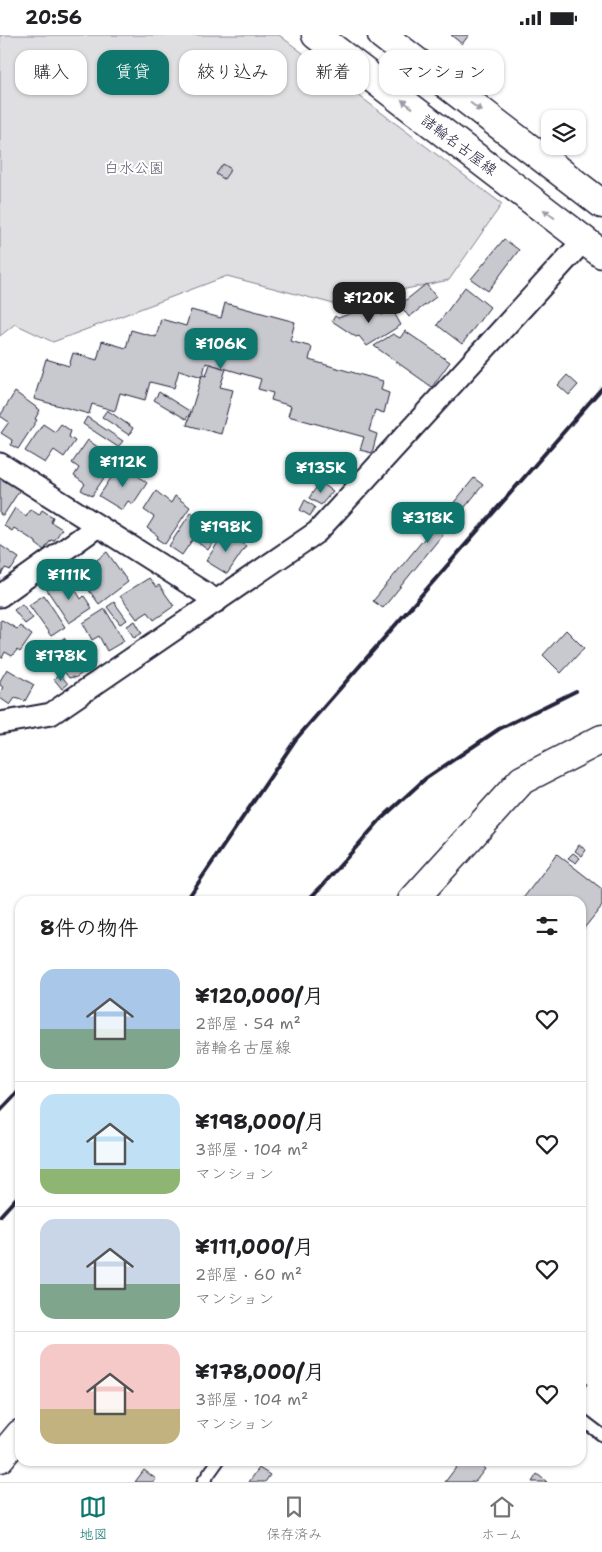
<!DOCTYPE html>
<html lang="ja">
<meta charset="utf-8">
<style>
:root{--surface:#fff;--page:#f6f6f6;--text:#202124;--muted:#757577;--line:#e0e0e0;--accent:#0f766e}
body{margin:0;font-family:"Shantell Sans","Klee One",sans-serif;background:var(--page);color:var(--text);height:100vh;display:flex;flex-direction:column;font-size:19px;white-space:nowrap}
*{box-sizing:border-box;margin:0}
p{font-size:16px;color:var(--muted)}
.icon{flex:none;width:28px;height:28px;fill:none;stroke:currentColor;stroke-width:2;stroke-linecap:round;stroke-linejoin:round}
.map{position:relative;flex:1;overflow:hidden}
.side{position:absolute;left:15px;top:861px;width:571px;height:570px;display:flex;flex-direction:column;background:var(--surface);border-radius:15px;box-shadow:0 1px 4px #0004}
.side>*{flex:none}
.top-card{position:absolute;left:15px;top:15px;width:572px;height:45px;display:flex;gap:10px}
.buttons{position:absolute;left:541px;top:75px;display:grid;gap:10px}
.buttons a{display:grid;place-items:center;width:45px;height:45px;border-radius:10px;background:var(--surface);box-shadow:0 1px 4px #0004;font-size:25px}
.price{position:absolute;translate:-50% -42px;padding:0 11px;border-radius:10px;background:var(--accent);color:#fff;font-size:16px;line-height:32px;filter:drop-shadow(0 1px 2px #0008)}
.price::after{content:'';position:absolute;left:50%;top:30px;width:15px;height:11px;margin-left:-8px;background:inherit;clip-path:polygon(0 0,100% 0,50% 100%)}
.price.current{background:#222;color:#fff}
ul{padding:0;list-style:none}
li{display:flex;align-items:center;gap:15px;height:125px;padding:0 25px}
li+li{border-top:1px solid var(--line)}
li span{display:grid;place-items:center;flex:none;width:140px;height:100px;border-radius:15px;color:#555}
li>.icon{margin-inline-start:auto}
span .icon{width:60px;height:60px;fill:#fffc;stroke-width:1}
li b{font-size:21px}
h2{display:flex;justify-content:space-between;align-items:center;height:60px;padding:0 25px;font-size:21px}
.pill{padding:0 18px;border-radius:15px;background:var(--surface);box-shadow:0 1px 4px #0004;font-size:18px;line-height:45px}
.pill.current{background:var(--accent);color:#fff}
.status{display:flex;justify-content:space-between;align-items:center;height:35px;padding:0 25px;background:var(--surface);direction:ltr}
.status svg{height:14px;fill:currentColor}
.tab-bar{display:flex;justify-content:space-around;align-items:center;height:70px;border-top:1px solid var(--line);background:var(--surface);font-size:14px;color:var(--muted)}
.tab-bar a{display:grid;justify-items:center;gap:2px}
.tab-bar .current{color:var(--accent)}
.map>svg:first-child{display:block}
.green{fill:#dfdfe2;stroke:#80808e}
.building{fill:#c8c8cf;stroke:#22223b}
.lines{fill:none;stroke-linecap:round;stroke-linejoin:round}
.lane-casing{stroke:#22223b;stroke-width:15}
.street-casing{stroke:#22223b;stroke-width:25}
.secondary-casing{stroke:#22223b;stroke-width:31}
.primary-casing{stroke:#22223b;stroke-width:31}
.lane{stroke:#fff;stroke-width:11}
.street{stroke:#fff;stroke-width:21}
.secondary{stroke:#fff;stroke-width:28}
.primary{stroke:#fff;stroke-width:28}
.rail{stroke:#22223b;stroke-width:4}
.oneway{fill:#9c9ca7}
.labels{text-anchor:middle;stroke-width:4;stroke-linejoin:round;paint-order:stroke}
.street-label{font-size:15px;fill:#22223b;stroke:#fff}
.park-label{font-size:15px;fill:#5b5b6d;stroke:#fff}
</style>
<div class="status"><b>20:56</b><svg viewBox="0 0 49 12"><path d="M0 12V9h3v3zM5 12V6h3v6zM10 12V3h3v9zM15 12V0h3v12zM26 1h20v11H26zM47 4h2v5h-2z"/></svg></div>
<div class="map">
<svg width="602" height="1447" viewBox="0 0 602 1447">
<rect width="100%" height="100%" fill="#fff"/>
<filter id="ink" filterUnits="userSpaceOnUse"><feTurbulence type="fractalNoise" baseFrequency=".02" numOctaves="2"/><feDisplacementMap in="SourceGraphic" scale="10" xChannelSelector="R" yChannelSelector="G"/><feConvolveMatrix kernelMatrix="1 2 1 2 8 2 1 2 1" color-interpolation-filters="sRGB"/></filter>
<g filter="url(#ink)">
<!-- green -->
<polygon class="green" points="0,0 279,0 502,169 449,245 334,269 227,241 53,307 15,289 0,301"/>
<!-- building -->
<g class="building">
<polygon points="451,0 469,0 462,9"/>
<polygon points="223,129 231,134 224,144 216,139"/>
<polygon points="504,204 519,215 488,256 471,244"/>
<polygon points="426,249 436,262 409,282 400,270"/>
<polygon points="465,252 490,272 462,309 437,290"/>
<polygon points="225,268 295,287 290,306 312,312 309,325 383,346 381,355 389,358 384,378 375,375 369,396 377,399 372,418 360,415 364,402 288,381 291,371 271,365 273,358 258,354 261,344 206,328 202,342 179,335 174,353 150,347 145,365 120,358 115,376 92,369 89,379 34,364 46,324 69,331 73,318 97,325 102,306 126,313 131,295 156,302 161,284 186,291 191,275 221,283"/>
<polygon points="371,271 374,277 377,276 382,280 392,274 401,290 367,311 359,301 356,302 332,286 335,281 338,283"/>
<polygon points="405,296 450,327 432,352 374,311 393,299 400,303"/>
<polygon points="210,329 226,334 220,352 233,355 221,399 187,390 202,340 206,341"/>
<polygon points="567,340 578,350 569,360 558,350"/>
<polygon points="15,357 40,375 35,384 37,385 18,414 11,410 12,405 1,398 9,387 0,381"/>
<polygon points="159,357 191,377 186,384 154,365"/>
<polygon points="107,375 133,393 129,400 102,382"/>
<polygon points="87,382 123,406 118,412 83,389"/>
<polygon points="43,389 55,397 61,389 71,396 69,402 75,406 64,422 54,415 45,428 25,416"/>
<polygon points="88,405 102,415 99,420 113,429 92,461 81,455 85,449 74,441 79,433 72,428"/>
<polygon points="121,428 147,448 133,469 128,466 122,475 99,461"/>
<polygon points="0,440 21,453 3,481 0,479"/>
<polygon points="474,443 483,450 383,573 373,566"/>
<polygon points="320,447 333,456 321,470 309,463"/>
<polygon points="156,456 171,468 175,461 190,472 165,509 157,504 158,501 147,493 154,482 144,475"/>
<polygon points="305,465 315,472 310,481 300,475"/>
<polygon points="15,473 26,481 30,474 39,480 42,475 53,482 51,487 62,494 54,506 51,505 44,515 36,509 36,507 14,493 12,496 4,491"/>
<polygon points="191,477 219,497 208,515 193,504 182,520 169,511"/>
<polygon points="225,497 246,511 227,539 206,526"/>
<polygon points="0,510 19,523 11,535 5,533 1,540"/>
<polygon points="107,517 128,547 99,569 88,554 98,547 88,532"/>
<polygon points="149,543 156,552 159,550 174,571 154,585 148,577 137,584 120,561"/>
<polygon points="62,545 71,557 75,554 81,564 84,561 92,573 69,588 47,555"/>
<polygon points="44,560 65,592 51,601 29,570"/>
<polygon points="114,567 127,585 120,589 107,572"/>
<polygon points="22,569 33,583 25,589 14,575"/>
<polygon points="105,574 124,606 107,616 99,601 92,605 83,588"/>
<polygon points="2,585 17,594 20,591 32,600 20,617 17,615 12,621 5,617 2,623 0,621 0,586"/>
<polygon points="135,586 142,598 134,603 127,591"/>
<polygon points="566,595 584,613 561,638 543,620"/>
<polygon points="64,603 70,611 73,609 81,620 84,618 92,629 86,632 87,635 75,643 73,642 69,643 58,628 51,633 41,618"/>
<polygon points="7,634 34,650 25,666 15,663 10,670 0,663 0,657 4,653 0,650 0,646"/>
<polygon points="60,639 68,649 62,654 54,644"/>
<polygon points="579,810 586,815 582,821 575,816"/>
<polygon points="573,818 580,823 576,828 568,823"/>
<polygon points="557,819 602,854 602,871 581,897 581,866 521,866"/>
<polygon points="581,1345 587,1349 581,1358"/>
<polygon points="461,1426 474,1426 485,1434 475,1447 445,1447"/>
<polygon points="259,1433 270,1440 265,1447 249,1447"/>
<polygon points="144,1435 156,1444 154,1447 135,1447"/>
<polygon points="537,1439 547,1447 532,1447"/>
</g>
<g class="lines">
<!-- lane casing -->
<g class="lane-casing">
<g id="lane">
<polyline points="581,1384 602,1400"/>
<polyline points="203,1447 218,1426"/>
</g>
</g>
<!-- street casing -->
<g class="street-casing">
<g id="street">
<polyline points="0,429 217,566"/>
<polyline points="0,561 98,491"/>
<polyline points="0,688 51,679 317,497 584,205"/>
</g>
</g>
<!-- secondary casing -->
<g class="secondary-casing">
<g id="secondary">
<polyline points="412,866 522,745 602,704"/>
<polyline points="0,1423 20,1399"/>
</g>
</g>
<!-- primary casing -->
<g class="primary-casing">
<g id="primary">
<polyline points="316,0 602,219"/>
<polyline points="382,0 602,169"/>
</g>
</g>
<!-- lane -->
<use href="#lane" class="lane"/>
<!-- street -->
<use href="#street" class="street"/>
<!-- secondary -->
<use href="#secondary" class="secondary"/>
<!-- primary -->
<use href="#primary" class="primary"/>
<!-- rail -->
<g class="rail">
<polyline points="186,866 296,704 602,353"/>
<polyline points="307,866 321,852 381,784 425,744 499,694 576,656"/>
<polyline points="0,1076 20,1055"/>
<polyline points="0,1181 20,1159"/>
</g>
</g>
<!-- one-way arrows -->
<defs><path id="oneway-solid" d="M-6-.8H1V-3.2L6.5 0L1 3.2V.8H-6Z" transform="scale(1.25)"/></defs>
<g class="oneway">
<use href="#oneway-solid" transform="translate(407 69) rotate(-143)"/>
<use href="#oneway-solid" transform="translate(476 72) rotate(37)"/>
<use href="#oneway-solid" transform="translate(549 179) rotate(-143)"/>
</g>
</g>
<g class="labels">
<!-- street labels -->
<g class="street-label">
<text transform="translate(459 110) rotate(37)" y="5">諸輪名古屋線</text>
</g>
<!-- park labels -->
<g class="park-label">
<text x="134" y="138">白水公園</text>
</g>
</g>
</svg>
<div class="buttons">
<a><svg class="icon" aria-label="layers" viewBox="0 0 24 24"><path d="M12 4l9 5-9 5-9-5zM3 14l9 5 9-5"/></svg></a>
</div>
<b class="price current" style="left:369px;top:289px">¥120K</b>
<b class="price" style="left:221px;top:335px">¥106K</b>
<b class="price" style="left:123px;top:453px">¥112K</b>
<b class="price" style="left:321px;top:459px">¥135K</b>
<b class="price" style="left:428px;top:509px">¥318K</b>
<b class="price" style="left:226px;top:518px">¥198K</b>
<b class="price" style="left:69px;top:566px">¥111K</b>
<b class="price" style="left:61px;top:647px">¥178K</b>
<div class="top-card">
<a class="pill">購入</a>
<a class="pill current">賃貸</a>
<a class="pill">絞り込み</a>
<a class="pill">新着</a>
<a class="pill">マンション</a>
</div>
<section class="side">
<h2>8件の物件<svg class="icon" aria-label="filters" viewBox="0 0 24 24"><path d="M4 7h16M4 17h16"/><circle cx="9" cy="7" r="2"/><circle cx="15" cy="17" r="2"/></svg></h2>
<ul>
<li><span style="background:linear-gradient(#a9c7e8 60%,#7fa58c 0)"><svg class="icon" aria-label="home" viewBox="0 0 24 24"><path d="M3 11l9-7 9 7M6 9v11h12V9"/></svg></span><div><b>¥120,000/月</b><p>2部屋 · 54 m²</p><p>諸輪名古屋線</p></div><svg class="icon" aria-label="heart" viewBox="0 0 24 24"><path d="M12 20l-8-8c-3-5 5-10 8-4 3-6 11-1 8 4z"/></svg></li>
<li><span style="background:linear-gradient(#bfe0f5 75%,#8fb573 0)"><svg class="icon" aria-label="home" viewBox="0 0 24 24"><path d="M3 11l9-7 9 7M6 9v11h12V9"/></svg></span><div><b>¥198,000/月</b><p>3部屋 · 104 m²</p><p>マンション</p></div><svg class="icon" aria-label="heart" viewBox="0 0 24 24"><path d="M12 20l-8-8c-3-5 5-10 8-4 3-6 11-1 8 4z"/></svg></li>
<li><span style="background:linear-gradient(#c9d6e8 65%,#7fa58c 0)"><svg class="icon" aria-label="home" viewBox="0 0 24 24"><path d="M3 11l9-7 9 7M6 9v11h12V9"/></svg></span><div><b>¥111,000/月</b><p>2部屋 · 60 m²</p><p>マンション</p></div><svg class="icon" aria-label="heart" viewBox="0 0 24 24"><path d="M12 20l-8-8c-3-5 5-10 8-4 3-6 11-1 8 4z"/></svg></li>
<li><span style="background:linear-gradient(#f6c9c9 65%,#c2b280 0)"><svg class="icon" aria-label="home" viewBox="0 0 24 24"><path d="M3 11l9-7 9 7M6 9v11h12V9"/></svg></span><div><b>¥178,000/月</b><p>3部屋 · 104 m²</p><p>マンション</p></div><svg class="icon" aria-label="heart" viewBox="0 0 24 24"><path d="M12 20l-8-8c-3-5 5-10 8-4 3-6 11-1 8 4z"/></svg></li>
</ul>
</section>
</div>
<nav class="tab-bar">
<a class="current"><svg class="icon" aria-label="map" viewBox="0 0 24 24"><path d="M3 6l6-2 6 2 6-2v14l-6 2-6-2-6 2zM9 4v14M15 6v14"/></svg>地図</a>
<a><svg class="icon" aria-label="saved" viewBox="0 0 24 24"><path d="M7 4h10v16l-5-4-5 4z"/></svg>保存済み</a>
<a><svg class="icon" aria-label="home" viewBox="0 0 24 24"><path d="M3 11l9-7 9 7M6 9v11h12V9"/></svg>ホーム</a>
</nav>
